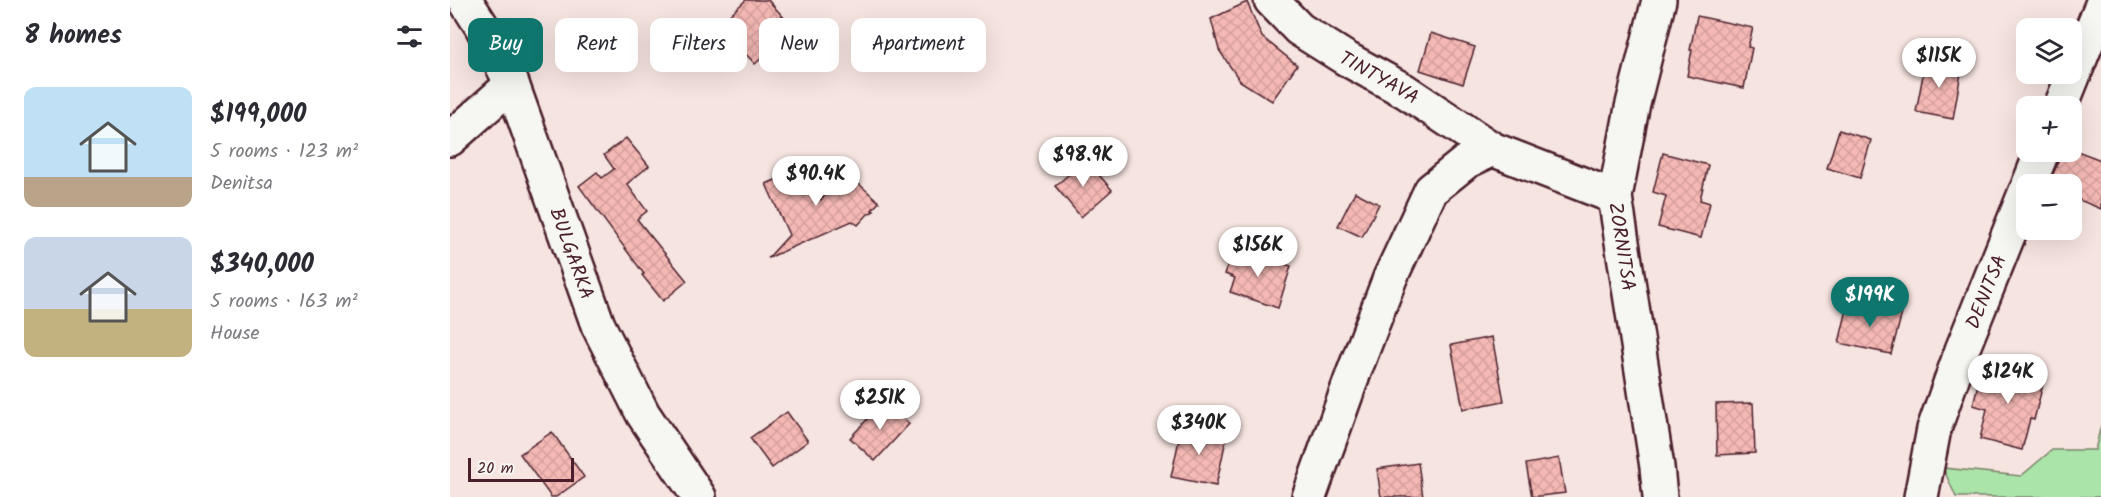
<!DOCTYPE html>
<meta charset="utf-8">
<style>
:root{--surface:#fff;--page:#f7f7f7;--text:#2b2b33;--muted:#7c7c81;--accent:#0f766e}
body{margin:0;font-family:Kalam,sans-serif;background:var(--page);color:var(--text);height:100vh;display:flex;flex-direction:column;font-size:22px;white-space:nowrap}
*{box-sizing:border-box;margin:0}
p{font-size:20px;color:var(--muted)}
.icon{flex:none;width:33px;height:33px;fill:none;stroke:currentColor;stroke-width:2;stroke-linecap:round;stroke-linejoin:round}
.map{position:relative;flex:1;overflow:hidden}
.panel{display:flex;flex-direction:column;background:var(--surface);width:450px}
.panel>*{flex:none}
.top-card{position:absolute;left:18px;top:18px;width:570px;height:54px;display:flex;gap:12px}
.controls{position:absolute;left:1566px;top:18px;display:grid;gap:12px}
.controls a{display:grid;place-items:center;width:66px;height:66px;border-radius:12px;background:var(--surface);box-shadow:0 6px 24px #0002;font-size:30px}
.scale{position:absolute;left:18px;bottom:15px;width:106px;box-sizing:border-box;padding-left:6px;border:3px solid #4a1f2b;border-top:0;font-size:16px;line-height:21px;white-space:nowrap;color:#4a1f2b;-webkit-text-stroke:4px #f6f6f2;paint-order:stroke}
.price{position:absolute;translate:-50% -51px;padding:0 14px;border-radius:21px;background:#fff;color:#222;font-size:20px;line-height:39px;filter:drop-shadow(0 2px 3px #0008)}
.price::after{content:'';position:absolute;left:50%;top:36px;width:18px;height:14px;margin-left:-9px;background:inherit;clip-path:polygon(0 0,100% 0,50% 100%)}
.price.on{background:var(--accent);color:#fff}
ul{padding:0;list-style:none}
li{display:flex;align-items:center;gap:18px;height:150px;padding:0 24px}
li span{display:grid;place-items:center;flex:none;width:168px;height:120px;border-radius:12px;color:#555}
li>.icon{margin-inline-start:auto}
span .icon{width:72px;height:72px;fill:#fffc;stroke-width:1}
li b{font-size:26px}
h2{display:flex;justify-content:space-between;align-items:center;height:72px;padding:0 24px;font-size:26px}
.chip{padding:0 21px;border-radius:12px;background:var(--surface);box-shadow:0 6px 24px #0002;font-size:21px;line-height:54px}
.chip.on{background:var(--accent);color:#fff}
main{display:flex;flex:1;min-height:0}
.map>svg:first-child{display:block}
.green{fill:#abe4a9;stroke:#7a826a;stroke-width:1.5}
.building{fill:url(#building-cross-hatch);stroke:#4a1f2b;stroke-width:1.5}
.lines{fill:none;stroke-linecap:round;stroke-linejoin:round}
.minor-casing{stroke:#4a1f2b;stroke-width:38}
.minor{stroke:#f6f6f2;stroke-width:33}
.labels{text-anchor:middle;stroke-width:4.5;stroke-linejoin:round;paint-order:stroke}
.street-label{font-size:20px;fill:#4a1f2b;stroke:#f6f6f2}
</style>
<main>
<section class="panel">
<h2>8 homes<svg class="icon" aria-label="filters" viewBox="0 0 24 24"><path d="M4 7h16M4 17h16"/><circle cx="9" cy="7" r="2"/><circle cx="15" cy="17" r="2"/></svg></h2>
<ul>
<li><span style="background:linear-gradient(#bfe0f5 75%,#b9a48a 0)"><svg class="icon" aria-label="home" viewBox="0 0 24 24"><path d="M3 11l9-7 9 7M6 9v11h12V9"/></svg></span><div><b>$199,000</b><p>5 rooms · 123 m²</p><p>Denitsa</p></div></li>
<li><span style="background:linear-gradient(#c9d6e8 60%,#c2b280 0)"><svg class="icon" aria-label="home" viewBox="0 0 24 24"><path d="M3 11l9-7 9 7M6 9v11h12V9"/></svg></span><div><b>$340,000</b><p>5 rooms · 163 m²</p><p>House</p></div></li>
</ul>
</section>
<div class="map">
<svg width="1651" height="497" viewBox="0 0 1651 497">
<defs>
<pattern id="building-cross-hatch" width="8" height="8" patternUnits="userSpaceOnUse" patternTransform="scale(1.5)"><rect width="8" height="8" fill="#f5b9b5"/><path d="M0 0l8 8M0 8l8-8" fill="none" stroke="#d49f9c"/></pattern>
</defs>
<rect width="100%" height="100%" fill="#f6e4e0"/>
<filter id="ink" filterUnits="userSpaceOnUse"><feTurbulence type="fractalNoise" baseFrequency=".0167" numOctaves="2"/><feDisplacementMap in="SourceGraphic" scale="12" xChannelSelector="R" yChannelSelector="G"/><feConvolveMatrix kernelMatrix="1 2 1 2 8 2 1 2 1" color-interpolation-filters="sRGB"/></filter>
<g filter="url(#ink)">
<!-- green -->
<polygon class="green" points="1651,425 1651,497 1506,497 1493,468 1571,476 1602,450 1645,450"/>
<!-- building -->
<g class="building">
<polygon points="296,0 318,0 344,29 305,64 282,39 287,34 275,19"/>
<polygon points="797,2 812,37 847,65 822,101 790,81 769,50 761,19"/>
<polygon points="1247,16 1303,28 1298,47 1302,48 1294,88 1237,76 1242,50 1240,50"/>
<polygon points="981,33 1025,47 1013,84 970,70"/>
<polygon points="1476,59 1512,67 1503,119 1466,112"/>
<polygon points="1389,130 1421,140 1410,178 1377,168"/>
<polygon points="176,138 199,166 177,184 197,211 187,219 237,281 213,301 192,275 194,274 129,186 147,172 152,178 164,169 154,155"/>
<polygon points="1610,152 1630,152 1651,160 1651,209 1622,197 1622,184 1599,184 1609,159"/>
<polygon points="1213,153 1258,165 1250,200 1260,203 1251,238 1208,227 1216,196 1203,192"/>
<polygon points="636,160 662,190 631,217 605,186"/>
<polygon points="356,167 371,200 389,181 401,191 408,183 429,202 422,210 424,211 418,214 408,225 402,221 318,258 339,235 316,184"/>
<polygon points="905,192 929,204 912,237 888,226"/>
<polygon points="783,249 841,266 828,308 780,292 785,278 775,274"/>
<polygon points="1399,301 1452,313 1441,354 1389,343"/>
<polygon points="1042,337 1054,401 1013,409 1001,345"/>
<polygon points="1532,367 1560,374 1561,368 1595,376 1584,420 1580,419 1572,450 1530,439 1537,409 1523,405"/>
<polygon points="434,401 459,424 425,461 400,438"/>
<polygon points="1303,403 1305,453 1267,455 1266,404"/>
<polygon points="337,412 358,441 322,468 300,438"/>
<polygon points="732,426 777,435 766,486 721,477"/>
<polygon points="102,432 134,477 106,497 101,497 70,454"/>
<polygon points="1109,458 1115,493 1082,497 1076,464"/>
<polygon points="968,463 973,497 931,497 927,469"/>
</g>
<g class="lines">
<!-- minor casing -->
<g class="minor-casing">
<g id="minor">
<path id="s1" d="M15,0L31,25L62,84L148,325L193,414L249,497"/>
<path id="s2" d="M821,0L849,29L895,58L955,91L1042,149"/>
<path id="s3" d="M1209,0L1182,108L1165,197L1207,467L1210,497"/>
<polyline points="1611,106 1651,7"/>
<polyline points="0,139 62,84"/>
<polyline points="1579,184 1592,152"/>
<polyline points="859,497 904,372 940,278 981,190 1017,161 1042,149 1165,197"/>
<path id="s4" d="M1471,497L1484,429L1512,350L1576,191"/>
</g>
</g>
<!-- minor -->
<use href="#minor" class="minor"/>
</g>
</g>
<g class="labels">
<!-- street labels -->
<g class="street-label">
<text dy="7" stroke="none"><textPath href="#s2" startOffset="134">TINTYAVA</textPath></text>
<text dy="7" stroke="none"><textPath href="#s3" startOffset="252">ZORNITSA</textPath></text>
<text dy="7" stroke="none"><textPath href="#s1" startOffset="276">BULGARKA</textPath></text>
<text dy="7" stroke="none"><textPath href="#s4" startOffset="216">DENITSA</textPath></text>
</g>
</g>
</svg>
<div class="controls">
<a><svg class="icon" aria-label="layers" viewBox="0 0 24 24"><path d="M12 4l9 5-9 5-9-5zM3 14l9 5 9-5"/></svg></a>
<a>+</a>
<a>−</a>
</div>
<div class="scale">20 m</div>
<b class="price" style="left:1489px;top:89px">$115K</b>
<b class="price" style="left:633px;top:188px">$98.9K</b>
<b class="price" style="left:366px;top:207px">$90.4K</b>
<b class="price" style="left:808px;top:278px">$156K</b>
<b class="price on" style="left:1420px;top:328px">$199K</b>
<b class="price" style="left:1558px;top:405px">$124K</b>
<b class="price" style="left:430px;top:431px">$251K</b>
<b class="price" style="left:749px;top:456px">$340K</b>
<div class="top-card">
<a class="chip on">Buy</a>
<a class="chip">Rent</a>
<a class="chip">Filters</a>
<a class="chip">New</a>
<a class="chip">Apartment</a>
</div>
</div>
</main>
